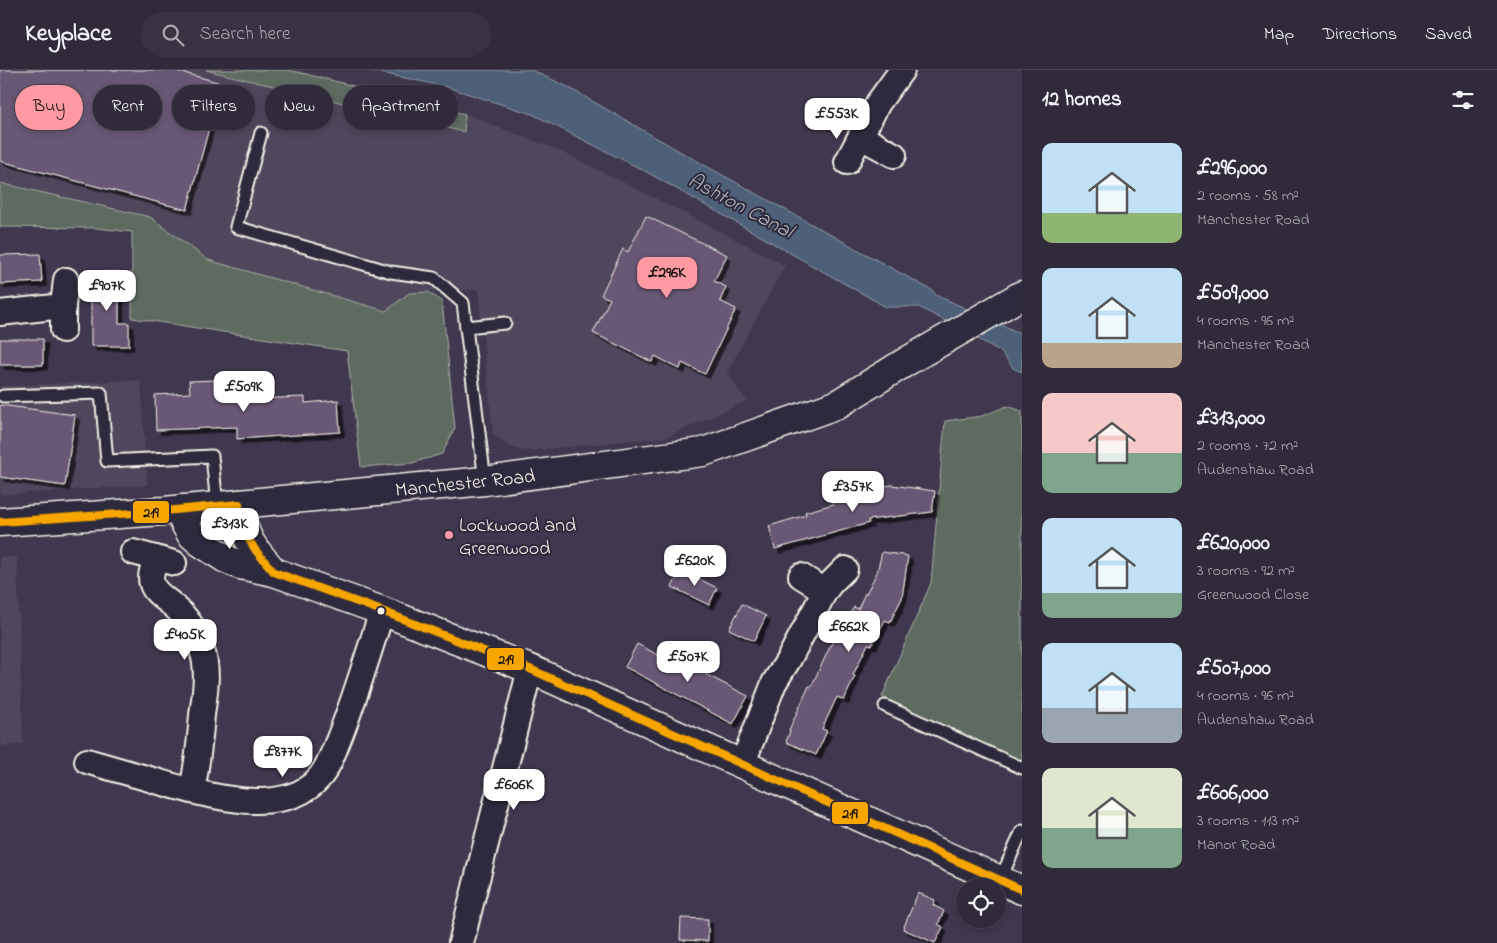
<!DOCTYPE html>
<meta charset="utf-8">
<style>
:root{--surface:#302a3a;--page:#383242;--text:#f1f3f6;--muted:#a8a7af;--line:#4b4654;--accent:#ff9aa2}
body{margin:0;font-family:"Indie Flower",sans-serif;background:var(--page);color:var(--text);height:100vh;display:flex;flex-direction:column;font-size:19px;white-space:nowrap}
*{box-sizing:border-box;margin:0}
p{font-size:16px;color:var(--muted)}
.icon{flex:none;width:28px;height:28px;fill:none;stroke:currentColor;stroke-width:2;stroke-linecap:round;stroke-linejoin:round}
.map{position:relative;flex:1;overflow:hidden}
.panel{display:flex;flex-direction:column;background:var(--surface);width:475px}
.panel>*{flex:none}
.banner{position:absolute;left:15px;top:15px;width:475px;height:45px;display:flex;gap:10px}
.controls{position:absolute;left:956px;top:808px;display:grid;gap:10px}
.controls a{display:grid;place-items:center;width:50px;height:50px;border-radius:50%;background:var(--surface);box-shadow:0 2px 8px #0003,0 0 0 1px var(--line);font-size:25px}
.price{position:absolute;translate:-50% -42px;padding:0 11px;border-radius:10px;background:#fff;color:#222;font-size:16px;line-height:32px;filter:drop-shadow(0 1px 2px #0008)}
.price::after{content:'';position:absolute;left:50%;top:30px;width:15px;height:11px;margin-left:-8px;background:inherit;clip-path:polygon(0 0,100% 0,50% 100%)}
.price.selected{background:var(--accent);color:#111}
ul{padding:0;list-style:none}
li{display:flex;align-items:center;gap:15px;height:125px;padding:0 20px}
li span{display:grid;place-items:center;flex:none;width:140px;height:100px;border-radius:10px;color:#555}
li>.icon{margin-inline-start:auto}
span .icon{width:60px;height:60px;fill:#fffc;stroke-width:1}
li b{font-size:21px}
h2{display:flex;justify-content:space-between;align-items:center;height:60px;padding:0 20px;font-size:21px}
.chip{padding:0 18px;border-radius:22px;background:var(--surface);box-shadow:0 2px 8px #0003,0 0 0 1px var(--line);font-size:18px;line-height:45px}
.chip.selected{background:var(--accent);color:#111}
header{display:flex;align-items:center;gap:30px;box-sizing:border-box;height:70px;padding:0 25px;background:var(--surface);border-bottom:1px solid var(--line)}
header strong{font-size:24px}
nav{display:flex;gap:28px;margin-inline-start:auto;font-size:18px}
.search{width:350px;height:45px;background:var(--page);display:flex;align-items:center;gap:12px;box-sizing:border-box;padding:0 18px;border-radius:28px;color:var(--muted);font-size:19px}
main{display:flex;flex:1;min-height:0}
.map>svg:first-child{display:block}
.built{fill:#4f465c}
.green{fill:#5f6b60;stroke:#aaaea4}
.water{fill:#4d6178;stroke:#909ba5}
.building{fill:#695974;stroke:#f4f1e8;filter:url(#shadow)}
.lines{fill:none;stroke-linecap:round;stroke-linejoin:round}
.lane-casing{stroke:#f4f1e8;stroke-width:15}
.street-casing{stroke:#f4f1e8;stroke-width:28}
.secondary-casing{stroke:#f4f1e8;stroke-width:31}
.highway-casing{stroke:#f4f1e8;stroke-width:31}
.lane{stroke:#2f2a3d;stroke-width:11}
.street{stroke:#2f2a3d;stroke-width:24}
.secondary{stroke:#2f2a3d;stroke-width:28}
.highway{stroke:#2f2a3d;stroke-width:28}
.bus-1-casing{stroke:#2f2a3d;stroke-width:11}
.bus-1{stroke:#f7a600;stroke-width:8}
.poi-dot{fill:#ff9aa2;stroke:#2f2a3d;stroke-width:2}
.bus-dot{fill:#f4f1e8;stroke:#2f2a3d;stroke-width:2}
.labels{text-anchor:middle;stroke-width:4;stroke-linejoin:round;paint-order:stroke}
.street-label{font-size:20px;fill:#f4f1e8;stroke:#2f2a3d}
.poi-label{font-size:20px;fill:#f4f1e8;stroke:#2f2a3d;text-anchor:start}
.water-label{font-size:21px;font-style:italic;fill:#b1b7bb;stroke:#2f2a3d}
.line-badge{stroke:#2f2a3d;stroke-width:2}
.pale-badge-label{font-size:14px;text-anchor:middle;font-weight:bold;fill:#111}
</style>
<header>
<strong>Keyplace</strong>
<div class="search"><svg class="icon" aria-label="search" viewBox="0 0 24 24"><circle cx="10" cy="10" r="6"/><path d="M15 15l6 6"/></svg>Search here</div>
<nav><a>Map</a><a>Directions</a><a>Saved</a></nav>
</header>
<main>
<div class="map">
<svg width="1022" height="873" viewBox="0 0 1022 873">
<defs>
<filter id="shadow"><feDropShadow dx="4.5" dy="4.5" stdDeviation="0" flood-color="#0009"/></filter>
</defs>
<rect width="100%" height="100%" fill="#40384e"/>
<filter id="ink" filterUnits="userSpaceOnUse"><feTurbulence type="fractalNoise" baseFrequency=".02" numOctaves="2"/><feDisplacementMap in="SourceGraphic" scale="10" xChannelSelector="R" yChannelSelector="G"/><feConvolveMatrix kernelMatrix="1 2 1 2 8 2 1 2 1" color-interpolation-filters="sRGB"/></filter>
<g filter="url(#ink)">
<!-- built -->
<g class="built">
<polygon points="0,0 206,0 463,62 465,44 558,80 685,143 785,195 727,303 747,331 667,367 526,381 510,377 493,364 478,220 409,223 387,241 208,190 150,147 0,112"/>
<polygon points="141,310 147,415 0,425 0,316"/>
<polygon points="0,487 17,487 23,674 0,676"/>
</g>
<!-- green -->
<g class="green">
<polygon points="206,0 287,0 306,4 465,44 464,62"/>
<polygon points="0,113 150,147 208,190 386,241 409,223 428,222 442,231 455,358 442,384 412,393 361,397 347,281 132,248 132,162 96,158 0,157"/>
<polygon points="1007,336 1022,341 1022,693 882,627 931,513 945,351 982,346"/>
</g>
<!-- water -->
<polygon class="water" points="368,0 531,0 566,16 688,86 933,221 936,225 1022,264 1022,302 1013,298 1000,281 919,237 886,237 643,100 532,44 447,17"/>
<!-- building -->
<g class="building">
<polygon points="0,0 173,0 221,13 187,140 0,91"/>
<polygon points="646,146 727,185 714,211 726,217 720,231 736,239 705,304 682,293 680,299 655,286 652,292 593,263 610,229 601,225 623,179 628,182"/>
<polygon points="40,184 42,212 0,214 0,185"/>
<polygon points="91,202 119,202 119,253 129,253 129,276 91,276"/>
<rect x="0" y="269" width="43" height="26"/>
<polygon points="216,310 216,317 228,317 228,330 305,327 305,333 338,330 340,362 237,369 237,357 156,360 155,325 190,323 189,311"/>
<polygon points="0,335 75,345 65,416 0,407"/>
<polygon points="892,415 935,421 932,442 868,450 869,453 775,479 769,456 806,445 805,442 834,434 833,431 868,422 868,418"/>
<polygon points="882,482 908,486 902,528 890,552 885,550 872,575 868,574 853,605 855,606 844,630 837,627 822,659 827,661 816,685 786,672 790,661 789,660 809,616 811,617 837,562 839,563 854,537 858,539 865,523 866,524 877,502"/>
<polygon points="681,500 717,518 709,535 672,517"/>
<polygon points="742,534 766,546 754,571 729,559"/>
<polygon points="637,574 668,590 670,586 748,626 733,654 625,597"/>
<polygon points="918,823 935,830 933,835 944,841 938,854 943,857 935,873 903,859"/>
<polygon points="681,848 708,849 708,871 680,870"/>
</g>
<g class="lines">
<!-- lane casing -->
<g class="lane-casing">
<g id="lane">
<polyline points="261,63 236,157 391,202 434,208 463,233 485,411"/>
<polyline points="466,257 505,253"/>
<polyline points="3,326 101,323 107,391 212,386 217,436"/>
<polyline points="885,636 1022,698"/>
<polyline points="1000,810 1022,761"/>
</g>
</g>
<!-- street casing -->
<g class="street-casing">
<g id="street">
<polyline points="861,67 894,85"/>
<polyline points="847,92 878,33 902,0"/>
<polyline points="0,243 63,236 66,210"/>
<polyline points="63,260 63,236"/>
<polyline points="133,482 174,493"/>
<path d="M155,488C154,496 149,506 152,514C155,524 169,531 176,538C188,549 198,564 202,580C209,601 205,623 202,645C200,670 197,696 192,721"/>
<polyline points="801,506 825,521"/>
<path d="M87,691C110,698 133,704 156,711C201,724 283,750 319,708C328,698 333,683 338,671C355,629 368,585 382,541"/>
<polyline points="742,695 774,613 789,589 825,521 830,514 845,499"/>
<polyline points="461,873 530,599"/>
</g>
</g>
<!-- secondary casing -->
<g class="secondary-casing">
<g id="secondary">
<path d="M239,434C244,469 251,476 274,502"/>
<polyline points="181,439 184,452 191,464 200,472 226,489 240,495 274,502 382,541 530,599 1022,820"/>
</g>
</g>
<!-- highway casing -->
<g class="highway-casing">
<polyline id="highway" points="0,452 164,441 485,411 703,382 836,335 909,290 1022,225"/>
</g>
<!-- lane -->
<use href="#lane" class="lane"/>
<!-- street -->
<use href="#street" class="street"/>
<!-- secondary -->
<use href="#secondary" class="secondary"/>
<!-- highway -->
<use href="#highway" class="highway"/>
<!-- bus-1 casing -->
<g class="bus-1-casing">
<polyline id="bus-1" points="0,452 164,441 239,434 242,454 246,465 256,481 274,502 382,541 530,599 1022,820"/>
</g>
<!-- bus-1 -->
<use href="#bus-1" class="bus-1"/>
</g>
</g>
<!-- markers -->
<circle class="poi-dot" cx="449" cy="465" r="5"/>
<circle class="bus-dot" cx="381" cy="541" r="4.5"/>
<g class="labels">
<!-- street labels -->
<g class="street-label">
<text transform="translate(465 412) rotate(-6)" y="7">Manchester Road</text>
</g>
<!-- poi labels -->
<g class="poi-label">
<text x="459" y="461">Lockwood and<tspan x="459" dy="23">Greenwood</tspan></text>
</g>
<!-- water labels -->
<g class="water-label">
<text transform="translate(741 135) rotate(28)" y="7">Ashton Canal</text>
</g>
</g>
<g class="line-badge">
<rect x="132" y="430" width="38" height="24" rx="5" fill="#f7a600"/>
<rect x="486" y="577" width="39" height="24" rx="5" fill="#f7a600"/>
<rect x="831" y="731" width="38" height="24" rx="5" fill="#f7a600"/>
</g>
<g class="pale-badge-label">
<text x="151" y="447">219</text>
<text x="506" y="594">219</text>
<text x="850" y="748">219</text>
</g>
</svg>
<div class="controls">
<a><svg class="icon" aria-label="locate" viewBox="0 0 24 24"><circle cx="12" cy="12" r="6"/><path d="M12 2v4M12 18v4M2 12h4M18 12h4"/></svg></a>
</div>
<b class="price" style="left:837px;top:70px">£553K</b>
<b class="price selected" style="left:667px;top:229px">£296K</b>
<b class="price" style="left:107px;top:242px">£907K</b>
<b class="price" style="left:244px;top:343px">£509K</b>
<b class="price" style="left:853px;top:443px">£357K</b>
<b class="price" style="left:230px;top:480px">£313K</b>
<b class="price" style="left:695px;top:517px">£620K</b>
<b class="price" style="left:849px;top:583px">£662K</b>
<b class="price" style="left:185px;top:591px">£405K</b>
<b class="price" style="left:688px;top:613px">£507K</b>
<b class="price" style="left:283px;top:708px">£877K</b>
<b class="price" style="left:514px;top:741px">£606K</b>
<div class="banner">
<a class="chip selected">Buy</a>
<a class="chip">Rent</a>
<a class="chip">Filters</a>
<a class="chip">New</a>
<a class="chip">Apartment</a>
</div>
</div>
<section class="panel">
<h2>12 homes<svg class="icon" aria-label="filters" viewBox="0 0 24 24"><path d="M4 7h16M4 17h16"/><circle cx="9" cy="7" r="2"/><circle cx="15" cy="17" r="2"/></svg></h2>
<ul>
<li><span style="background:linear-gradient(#bfe0f5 70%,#8fb573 0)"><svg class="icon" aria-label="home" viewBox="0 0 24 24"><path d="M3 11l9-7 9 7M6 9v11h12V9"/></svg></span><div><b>£296,000</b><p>2 rooms · 58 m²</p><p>Manchester Road</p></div></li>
<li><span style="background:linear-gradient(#bfe0f5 75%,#b9a48a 0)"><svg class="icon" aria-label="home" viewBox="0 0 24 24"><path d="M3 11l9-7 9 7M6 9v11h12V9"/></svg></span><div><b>£509,000</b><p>4 rooms · 96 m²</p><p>Manchester Road</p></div></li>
<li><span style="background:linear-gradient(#f6c9c9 60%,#7fa58c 0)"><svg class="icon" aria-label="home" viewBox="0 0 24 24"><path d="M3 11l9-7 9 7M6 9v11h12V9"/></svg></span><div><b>£313,000</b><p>2 rooms · 72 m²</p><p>Audenshaw Road</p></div></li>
<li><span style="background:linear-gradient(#bfe0f5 75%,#7fa58c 0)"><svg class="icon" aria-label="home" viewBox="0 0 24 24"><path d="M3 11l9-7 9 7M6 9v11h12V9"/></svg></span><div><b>£620,000</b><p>3 rooms · 92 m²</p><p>Greenwood Close</p></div></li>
<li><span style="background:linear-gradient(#bfe0f5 65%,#9aa5b1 0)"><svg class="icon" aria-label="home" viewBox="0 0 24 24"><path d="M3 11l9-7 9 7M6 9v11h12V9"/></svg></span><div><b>£507,000</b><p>4 rooms · 96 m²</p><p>Audenshaw Road</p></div></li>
<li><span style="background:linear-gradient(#dfe7d0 60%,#7fa58c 0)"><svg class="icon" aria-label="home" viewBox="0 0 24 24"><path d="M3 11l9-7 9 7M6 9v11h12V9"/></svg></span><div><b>£606,000</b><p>3 rooms · 113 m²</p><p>Manor Road</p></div></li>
</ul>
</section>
</main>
